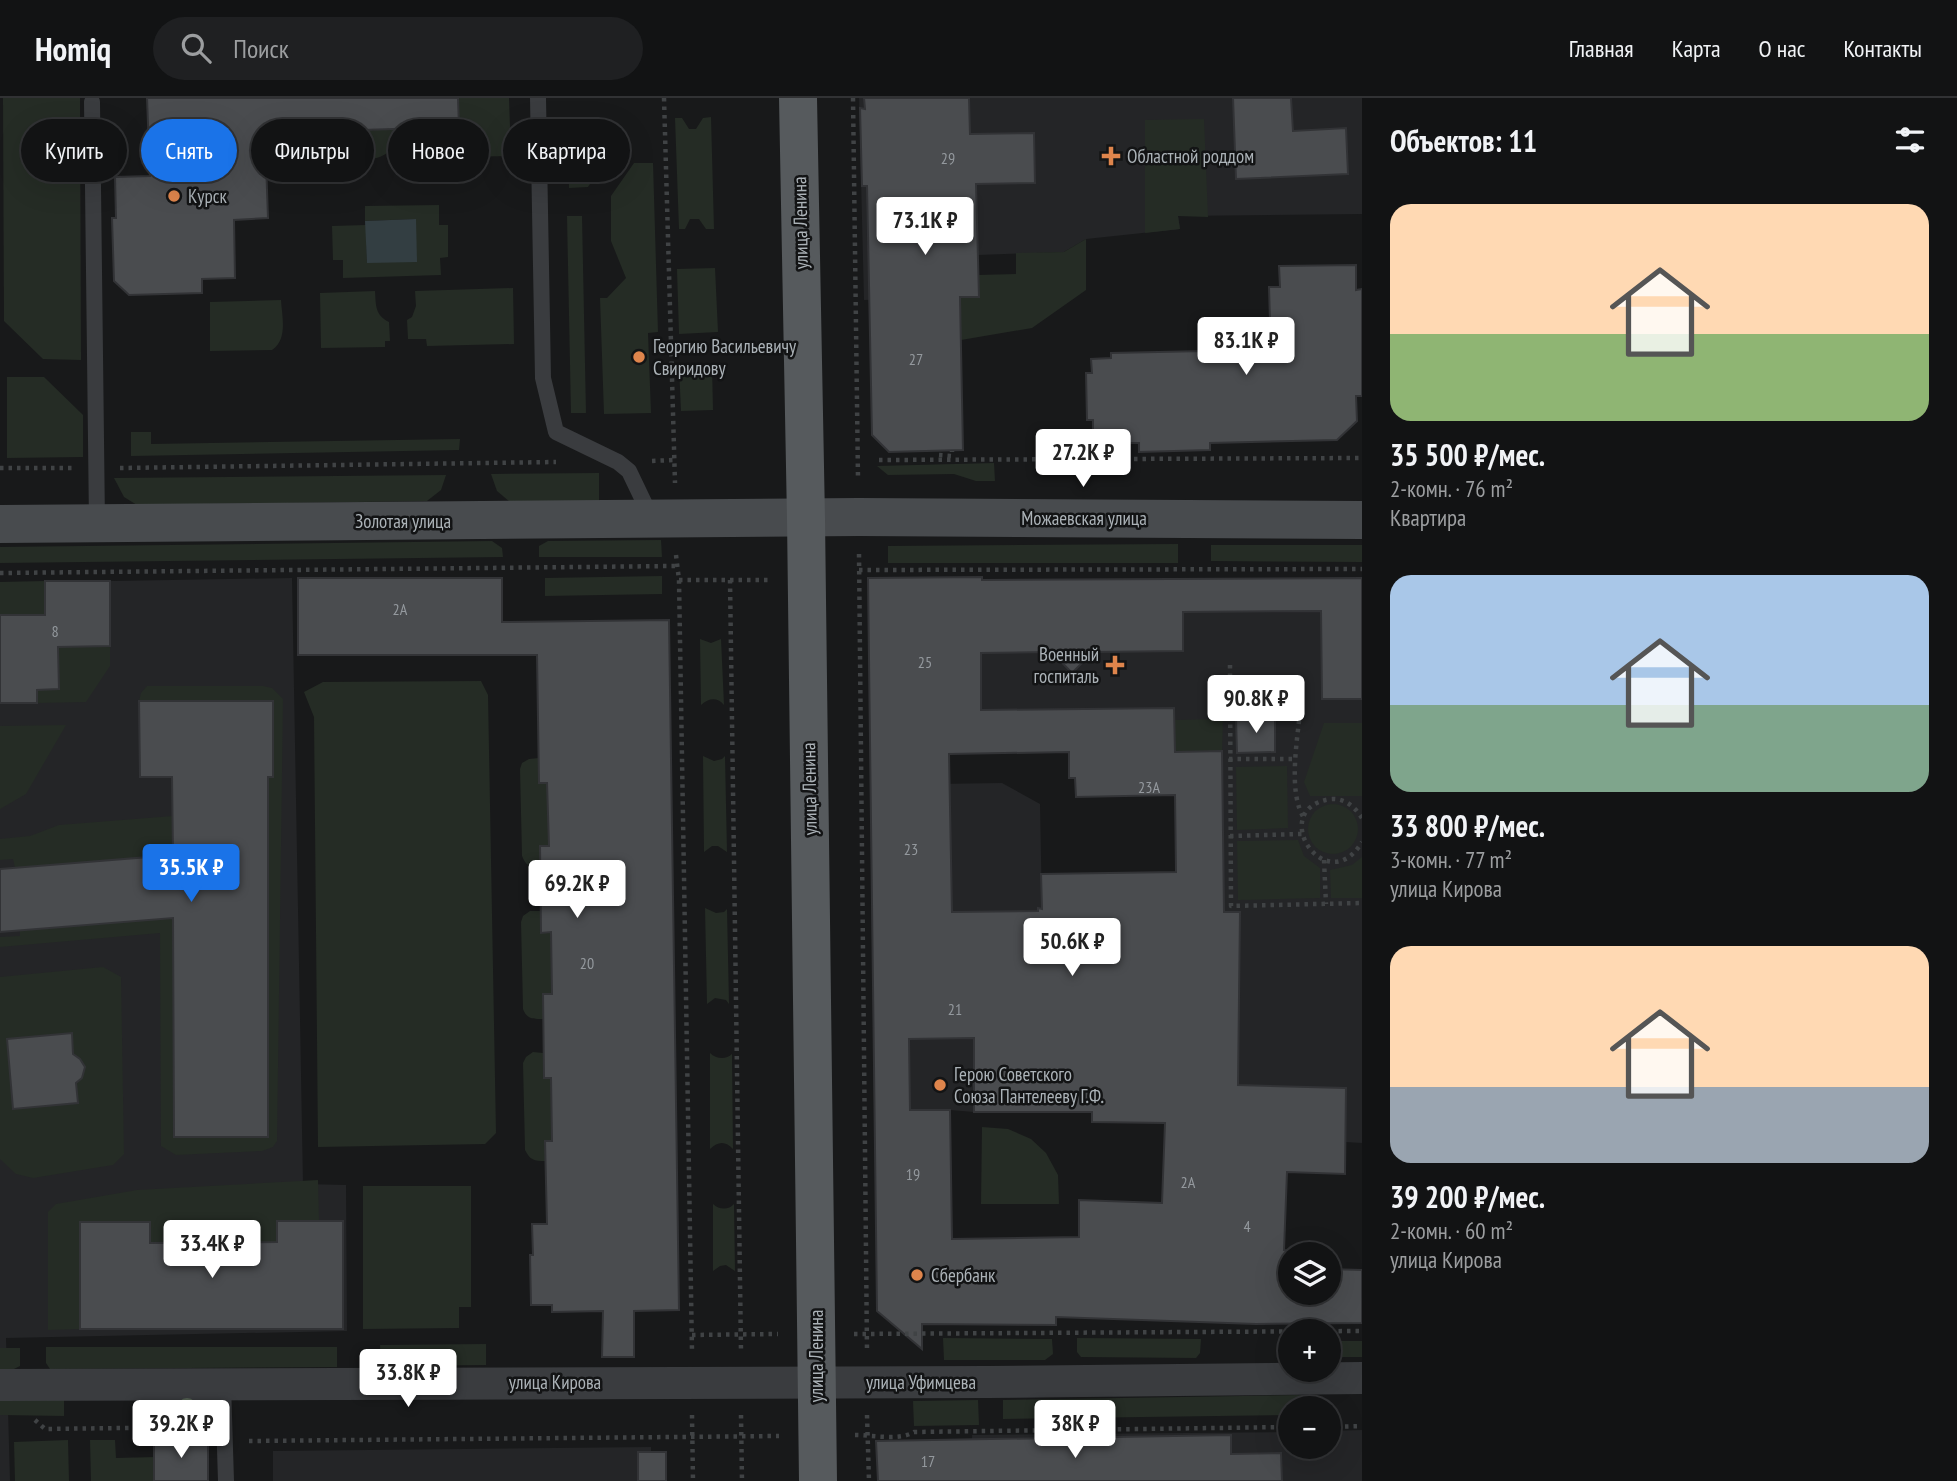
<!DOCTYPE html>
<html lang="ru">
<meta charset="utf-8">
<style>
:root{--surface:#121314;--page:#1f2022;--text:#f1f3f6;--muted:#9c9ea0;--line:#313234;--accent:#1a73e8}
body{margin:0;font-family:"PT Sans Narrow",sans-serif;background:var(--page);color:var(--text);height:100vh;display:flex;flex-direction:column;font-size:26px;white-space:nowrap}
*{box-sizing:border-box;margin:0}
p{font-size:23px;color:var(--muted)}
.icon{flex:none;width:38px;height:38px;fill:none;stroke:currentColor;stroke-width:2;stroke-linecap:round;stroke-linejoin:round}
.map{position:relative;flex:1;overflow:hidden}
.sheet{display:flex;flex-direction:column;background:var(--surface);width:595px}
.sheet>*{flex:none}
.guide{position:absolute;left:21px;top:21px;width:665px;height:63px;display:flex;gap:14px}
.tools{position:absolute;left:1278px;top:1144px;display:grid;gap:14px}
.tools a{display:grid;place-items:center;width:63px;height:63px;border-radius:50%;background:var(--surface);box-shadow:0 7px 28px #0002,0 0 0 2px var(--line);font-size:35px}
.price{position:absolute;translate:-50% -60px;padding:0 16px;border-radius:7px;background:#fff;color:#222;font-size:23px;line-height:46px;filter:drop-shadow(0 2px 4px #0008)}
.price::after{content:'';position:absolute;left:50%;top:42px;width:21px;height:16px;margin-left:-10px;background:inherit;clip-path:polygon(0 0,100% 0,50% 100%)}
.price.active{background:var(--accent);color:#fff}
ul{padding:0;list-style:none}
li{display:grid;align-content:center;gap:14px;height:371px;padding:0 28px}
li span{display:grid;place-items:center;height:217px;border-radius:21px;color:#555}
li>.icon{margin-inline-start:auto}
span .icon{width:126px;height:126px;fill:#fffc;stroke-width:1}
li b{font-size:30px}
h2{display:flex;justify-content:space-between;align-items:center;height:84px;padding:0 28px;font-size:30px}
.pill{padding:0 24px;border-radius:32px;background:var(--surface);box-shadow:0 7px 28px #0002,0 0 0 2px var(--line);font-size:24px;line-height:63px}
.pill.active{background:var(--accent);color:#fff}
header{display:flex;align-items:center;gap:42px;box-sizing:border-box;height:98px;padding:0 35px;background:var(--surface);border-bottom:2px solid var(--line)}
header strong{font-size:33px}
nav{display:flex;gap:38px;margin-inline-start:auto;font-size:24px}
.search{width:490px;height:63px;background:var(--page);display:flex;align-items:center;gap:18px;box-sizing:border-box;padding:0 24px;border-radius:38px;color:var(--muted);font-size:26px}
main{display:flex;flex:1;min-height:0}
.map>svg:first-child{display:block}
.built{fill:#242527}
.green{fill:#252c25}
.water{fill:#333e42}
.building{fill:#4a4c4f;stroke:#323336;stroke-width:2;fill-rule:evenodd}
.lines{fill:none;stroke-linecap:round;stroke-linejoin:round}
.path{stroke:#404345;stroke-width:4.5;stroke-dasharray:3.5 5;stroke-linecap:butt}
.lane{stroke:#3a3c3f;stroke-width:16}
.street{stroke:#3a3c3f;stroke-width:32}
.secondary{stroke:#484b4e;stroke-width:38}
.primary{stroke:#565a5d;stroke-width:38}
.tree{fill:#576455}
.poi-dot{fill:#df854c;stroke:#131415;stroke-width:2.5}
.labels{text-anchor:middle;stroke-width:5;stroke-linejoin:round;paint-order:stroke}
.number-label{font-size:16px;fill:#94999e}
.poi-label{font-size:19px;fill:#acb3b8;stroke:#131415;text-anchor:start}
.street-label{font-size:19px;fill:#acb3b8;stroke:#131415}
</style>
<header>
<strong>Homiq</strong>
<div class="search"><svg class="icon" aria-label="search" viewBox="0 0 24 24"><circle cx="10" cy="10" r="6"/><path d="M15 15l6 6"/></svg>Поиск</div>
<nav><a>Главная</a><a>Карта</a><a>О нас</a><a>Контакты</a></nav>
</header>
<main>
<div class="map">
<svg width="1362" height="1383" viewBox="0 0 1362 1383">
<rect width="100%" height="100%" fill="#18191a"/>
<!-- built -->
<g class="built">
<polygon points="859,0 1362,0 1362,116 1178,118 1180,131 1086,141 1064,154 978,157 979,199 864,202"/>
<polygon points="982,479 983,482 1362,480 1362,1045 1345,1044 1345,990 1257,988 974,1014 950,1012 874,1012 870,687 1002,685 1040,706 1042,811 1224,811 1222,653 870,656 868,480"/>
<polygon points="292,480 303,1086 346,1087 347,1233 6,1240 10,1383 0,1383 0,485"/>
<polygon points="1362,1332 1362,1383 973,1383 972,1337 1290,1334 1290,1349 1328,1349 1328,1333"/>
<polygon points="651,1349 651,1383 273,1383 273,1353"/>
</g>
<!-- green -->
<g class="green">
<polygon points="3,0 80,0 81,262 43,261 4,223"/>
<path d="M458,0H509L511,58L460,59L455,54L387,55C377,62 363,64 353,58L350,33L458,29Z"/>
<polygon points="711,19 714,131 706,131 699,121 690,121 685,131 679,131 675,20 682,20 689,31 696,31 703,20"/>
<polygon points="1204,21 1208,119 1178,118 1180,131 1145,135 1145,22"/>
<polygon points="605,23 606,61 588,89 569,90 567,25"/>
<polygon points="634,65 653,65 658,234 648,235 651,315 604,316 600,200 607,200 626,180 611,143 611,98"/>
<polygon points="439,107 439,127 448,127 448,159 440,160 441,177 343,180 343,162 333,162 332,128 366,127 367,165 416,121 365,123 365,108"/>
<polygon points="567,118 582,118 586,315 571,315"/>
<polygon points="1086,141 1086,192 1032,230 961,242 960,199 979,199 978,177 1016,176 1016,155 1064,154"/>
<polygon points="715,170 718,234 679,236 677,171"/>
<polygon points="513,190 514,246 427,248 426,241 408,241 407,222 412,219 416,208 415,193"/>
<path d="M375,193C376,208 375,217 389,224L390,243H385V249L321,250L320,195Z"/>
<path d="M281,202C282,219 288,241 272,252L210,253V204Z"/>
<polygon points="712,268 713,312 681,313 679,269"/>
<polygon points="7,279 44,279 83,317 83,359 7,360"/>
<polygon points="131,334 151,334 151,346 460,341 459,352 131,358"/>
<polygon points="994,365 995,383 976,383 954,376 888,377 877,368"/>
<polygon points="599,375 599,403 510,404 497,393 491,376"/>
<polygon points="446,377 441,392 427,403 137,407 124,399 114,380"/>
<polygon points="661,442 662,459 539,459 539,448 548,443"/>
<polygon points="492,443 502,450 503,459 0,465 0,449"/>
<polygon points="1178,446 1178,465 888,465 888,448"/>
<polygon points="1211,447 1362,447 1362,464 1211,463"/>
<polygon points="662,478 662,496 545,498 545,480"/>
<polygon points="45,483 45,517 0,517 0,484"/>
<path d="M700,541L711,545L721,541L724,607C717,599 709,600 701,607Z"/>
<polygon points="110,548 110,568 86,604 37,605 37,592 59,591 58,549"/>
<polygon points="481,583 488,597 496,1035 485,1046 318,1049 314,619 304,594 323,584"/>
<polygon points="147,588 263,588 272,590 283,601 277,1043 273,1049 262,1053 176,1057 161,1048 160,835 0,849 0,839 20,838 20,832 173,819 174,1038 268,1039 268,696 263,679 273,678 273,603 139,603 141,595"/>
<polygon points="1223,621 1222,653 1175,654 1174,622"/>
<polygon points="1324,625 1362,625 1362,698 1310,698 1304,684"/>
<polygon points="66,627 26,696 0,711 0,628"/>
<polygon points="703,658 714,663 722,661 725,658 727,754 718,748 712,748 704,754"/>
<path d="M539,660V685H547L549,748H540V769C530,769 526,768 522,758L520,671L522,665L529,661Z"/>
<polygon points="1287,668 1288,730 1237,732 1236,669"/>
<circle cx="1333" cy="731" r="25"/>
<polygon points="173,718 173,777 150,759 15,770 13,761 0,762 0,741 30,738 59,727"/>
<polygon points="1298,742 1304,758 1320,770 1320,800 1238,802 1237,743"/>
<polygon points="1362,759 1362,800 1331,800 1330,772 1352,767"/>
<polygon points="705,810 716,815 724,814 727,811 729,906 726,902 715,900 707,906"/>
<path d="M530,813H541V834H551L552,896L543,897V921C532,921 527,921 523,911L521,824L523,818Z"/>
<polygon points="103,869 121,879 124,1056 113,1067 33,1080 16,1076 0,1061 0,879"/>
<path d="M533,954L543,955L544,979L551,980L552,1043H545V1063C534,1063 530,1062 525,1052L523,965L526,959Z"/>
<path d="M710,955C716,961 726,962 732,956L733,1051C726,1043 718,1043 710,1051Z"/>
<polygon points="982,1029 1008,1031 1031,1041 1046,1055 1058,1077 1059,1106 981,1106"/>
<polygon points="318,1082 319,1123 277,1144 150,1145 150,1124 80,1124 80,1231 48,1232 48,1114 56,1106 137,1092"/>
<polygon points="363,1088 471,1088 471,1209 459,1209 459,1230 363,1231"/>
<path d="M713,1106C719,1112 729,1112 734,1106L735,1173L726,1167L720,1168L713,1173Z"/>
<polygon points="943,1240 1052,1241 1053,1256 1045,1262 944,1262"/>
<polygon points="1077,1240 1201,1241 1200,1255 1196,1260 1081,1259 1077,1254"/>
<rect x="1328" y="1243" width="34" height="16"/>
<polygon points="486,1246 486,1267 381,1268 380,1247"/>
<polygon points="46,1249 337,1249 337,1269 50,1271 46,1265"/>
<polygon points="0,1250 20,1250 20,1268 14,1271 0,1271"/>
<polygon points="1304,1297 1304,1311 1290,1311 1290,1317 1003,1321 1003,1302"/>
<polygon points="64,1301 64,1318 0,1317 0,1302"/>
<polygon points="978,1302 979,1327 914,1328 913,1303"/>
<polygon points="68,1342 69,1383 15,1383 14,1344"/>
<polygon points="90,1342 115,1342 116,1360 154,1359 154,1383 91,1383"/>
</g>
<!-- water -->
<polygon class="water" points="416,121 417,164 367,165 365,123"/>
<!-- building -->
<g class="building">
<polygon points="147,0 458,0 459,29 265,35 268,120 234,122 235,180 202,181 202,195 129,197 114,183 112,120 116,120 115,79 150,78"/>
<polygon points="864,0 969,0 970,36 1034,35 1035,85 976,86 979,199 960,199 963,352 889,354 872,337 867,88 862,88 860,10 865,11"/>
<polygon points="1233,0 1291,0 1293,33 1346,30 1348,76 1236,81"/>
<polygon points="1356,167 1356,192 1362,191 1362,298 1356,298 1357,323 1337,342 1210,345 1210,352 1139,354 1139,345 1120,345 1120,334 1093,334 1093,322 1087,322 1086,275 1092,275 1091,261 1111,260 1111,255 1205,253 1206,258 1271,257 1269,189 1280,189 1279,168"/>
<path d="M982,479V482L1362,480V601H1322L1321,513L1183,514V553L1093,554L1072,575L1052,554L981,555V612L1174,610L1175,654L1222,653L1224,814H1240L1238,987L1346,990L1345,1076L1287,1074L1284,1152L1327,1153V1157H1290V1195H1328V1171L1362,1172V1225L1256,1226L1056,1219V1227L922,1226V1251L877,1213L868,480ZM1069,654V680H1075L1076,699L1175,697L1176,774L1041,776L1042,811L1038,810V813L952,814L949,656ZM974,940V1014H1092V1024L1165,1025L1162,1105L1079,1102V1139L952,1141L950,1012H910L909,941Z"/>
<polygon points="298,480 502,480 502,524 669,522 679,1212 634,1213 634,1259 602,1259 603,1213 552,1214 552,1207 531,1207 530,1157 533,1157 532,1126 547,1126 545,1043 552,1043 551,980 544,980 543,896 552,896 551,834 541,835 540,748 549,748 547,685 539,685 537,557 298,557"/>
<polygon points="45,483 110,483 110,548 58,549 59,591 37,592 37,605 0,605 0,517 45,517"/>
<polygon points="139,603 273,603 273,679 268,679 268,1039 174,1039 173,820 0,834 0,771 173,757 172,679 140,679"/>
<polygon points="1236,620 1275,620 1275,654 1237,655"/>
<polygon points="72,935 73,956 80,961 85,969 82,980 76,985 78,1005 13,1011 7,941"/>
<polygon points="277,1123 343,1123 343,1231 80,1231 80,1124 150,1124 150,1145 277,1144"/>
<polygon points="1231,1337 1231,1356 1281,1355 1282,1383 878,1383 876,1343"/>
<polygon points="208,1341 208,1383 154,1383 154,1341"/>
<rect x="638" y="1354" width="28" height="29"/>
</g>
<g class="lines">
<!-- path -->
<g class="path">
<polyline points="664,0 675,385"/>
<polyline points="853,0 858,381"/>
<polyline points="939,357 952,358 952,353"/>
<polyline points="879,362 1362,360"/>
<polyline points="652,363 674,362"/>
<polyline points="0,370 73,370"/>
<polyline points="120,370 556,364"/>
<polyline points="859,456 867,1253"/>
<polyline points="676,457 679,482 692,1253"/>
<polyline points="859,472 1362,471"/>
<polyline points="0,475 675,468"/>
<polyline points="679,482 769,482"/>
<polyline points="730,482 741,1253"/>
<polyline points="1230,567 1231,808 1362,805"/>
<path d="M1300,614C1297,644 1288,695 1304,720"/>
<polyline points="1229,661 1296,661"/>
<path d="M1362,720C1355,709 1345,700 1331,701C1265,710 1326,804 1362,744"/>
<polyline points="1230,738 1302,736"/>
<polyline points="1324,762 1326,806"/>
<polyline points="854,1236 1362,1233"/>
<polyline points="692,1237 778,1236"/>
<polyline points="692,1317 693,1383"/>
<polyline points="741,1317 742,1383"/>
<polyline points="867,1317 869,1383"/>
<polyline points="35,1322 45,1331 198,1329"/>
<polyline points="1328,1329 1362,1328"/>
<path d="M855,1337C872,1337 899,1343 914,1334L1290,1329"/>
<polyline points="249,1343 779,1338"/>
</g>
<!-- lane -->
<g class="lane">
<polyline points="538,0 543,280 556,334 618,364 629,373 651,419"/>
<polyline points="92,4 97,426"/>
<polyline points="223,1286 226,1383"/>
</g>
<!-- street -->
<polyline class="street" points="0,1287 988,1284 1362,1280"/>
<!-- secondary -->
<polyline class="secondary" points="0,426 859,419 1362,422"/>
<!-- primary -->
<polyline class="primary" points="798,0 806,421 818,1383"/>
</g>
<!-- trees -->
<circle class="tree" cx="187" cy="1310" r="10"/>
<!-- markers -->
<g class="poi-dot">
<path d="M1107.5 47.5h7v7h7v7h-7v7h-7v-7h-7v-7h7z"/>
<circle cx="174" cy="98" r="7"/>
<circle cx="639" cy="259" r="7"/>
<path d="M1111.5 556.5h7v7h7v7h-7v7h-7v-7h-7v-7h7z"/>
<circle cx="940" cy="987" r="7"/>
<circle cx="917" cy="1177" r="7"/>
</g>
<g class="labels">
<!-- number labels -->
<g class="number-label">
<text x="948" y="66">29</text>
<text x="916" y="267">27</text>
<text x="400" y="517">2А</text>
<text x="55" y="539">8</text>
<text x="925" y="570">25</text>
<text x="1149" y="695">23А</text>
<text x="911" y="757">23</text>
<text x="587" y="871">20</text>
<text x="955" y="917">21</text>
<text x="913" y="1082">19</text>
<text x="1188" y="1090">2А</text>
<text x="1247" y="1134">4</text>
<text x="928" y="1369">17</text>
</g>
<!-- poi labels -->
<g class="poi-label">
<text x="1127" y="65">Областной роддом</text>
<text x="188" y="105">Курск</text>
<text x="653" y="255">Георгию Васильевичу<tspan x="653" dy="22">Свиридову</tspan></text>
<text x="1099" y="563" text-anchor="end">Военный<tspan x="1099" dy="22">госпиталь</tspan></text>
<text x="954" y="983">Герою Советского<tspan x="954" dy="22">Союза Пантелееву Г.Ф.</tspan></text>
<text x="931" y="1184">Сбербанк</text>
</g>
<!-- street labels -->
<g class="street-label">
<text transform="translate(800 125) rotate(-91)" y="7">улица Ленина</text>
<text x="1084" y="427">Можаевская улица</text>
<text x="403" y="430">Золотая улица</text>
<text transform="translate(809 691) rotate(-91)" y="7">улица Ленина</text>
<text transform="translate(816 1258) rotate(-90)" y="7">улица Ленина</text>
<text x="555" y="1291">улица Кирова</text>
<text x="921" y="1291">улица Уфимцева</text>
</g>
</g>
</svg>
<div class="tools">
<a><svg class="icon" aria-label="layers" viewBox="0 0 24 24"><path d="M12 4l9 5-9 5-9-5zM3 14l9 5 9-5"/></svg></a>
<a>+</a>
<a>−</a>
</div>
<b class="price" style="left:925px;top:159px">73.1K ₽</b>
<b class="price" style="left:1246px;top:279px">83.1K ₽</b>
<b class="price" style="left:1083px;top:391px">27.2K ₽</b>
<b class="price" style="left:1256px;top:637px">90.8K ₽</b>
<b class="price active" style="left:191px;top:806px">35.5K ₽</b>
<b class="price" style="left:577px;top:822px">69.2K ₽</b>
<b class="price" style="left:1072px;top:880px">50.6K ₽</b>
<b class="price" style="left:212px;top:1182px">33.4K ₽</b>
<b class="price" style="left:408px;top:1311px">33.8K ₽</b>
<b class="price" style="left:181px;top:1362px">39.2K ₽</b>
<b class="price" style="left:1075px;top:1362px">38K ₽</b>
<div class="guide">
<a class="pill">Купить</a>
<a class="pill active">Снять</a>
<a class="pill">Фильтры</a>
<a class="pill">Новое</a>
<a class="pill">Квартира</a>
</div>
</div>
<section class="sheet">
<h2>Объектов: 11<svg class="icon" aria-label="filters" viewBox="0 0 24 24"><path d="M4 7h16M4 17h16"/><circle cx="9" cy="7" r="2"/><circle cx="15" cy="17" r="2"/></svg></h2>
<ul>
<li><span style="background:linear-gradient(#ffd9b3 60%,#8fb573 0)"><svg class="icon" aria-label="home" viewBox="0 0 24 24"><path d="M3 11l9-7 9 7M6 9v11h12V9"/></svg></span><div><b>35 500 ₽/мес.</b><p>2-комн. · 76 m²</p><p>Квартира</p></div></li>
<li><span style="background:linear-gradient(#a9c7e8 60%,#7fa58c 0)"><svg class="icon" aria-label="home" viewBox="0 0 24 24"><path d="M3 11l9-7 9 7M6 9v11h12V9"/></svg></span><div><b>33 800 ₽/мес.</b><p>3-комн. · 77 m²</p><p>улица Кирова</p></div></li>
<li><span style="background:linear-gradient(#ffd9b3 65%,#9aa5b1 0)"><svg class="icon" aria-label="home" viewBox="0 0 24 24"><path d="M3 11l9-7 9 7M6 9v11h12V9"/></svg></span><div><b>39 200 ₽/мес.</b><p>2-комн. · 60 m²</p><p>улица Кирова</p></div></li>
</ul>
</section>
</main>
